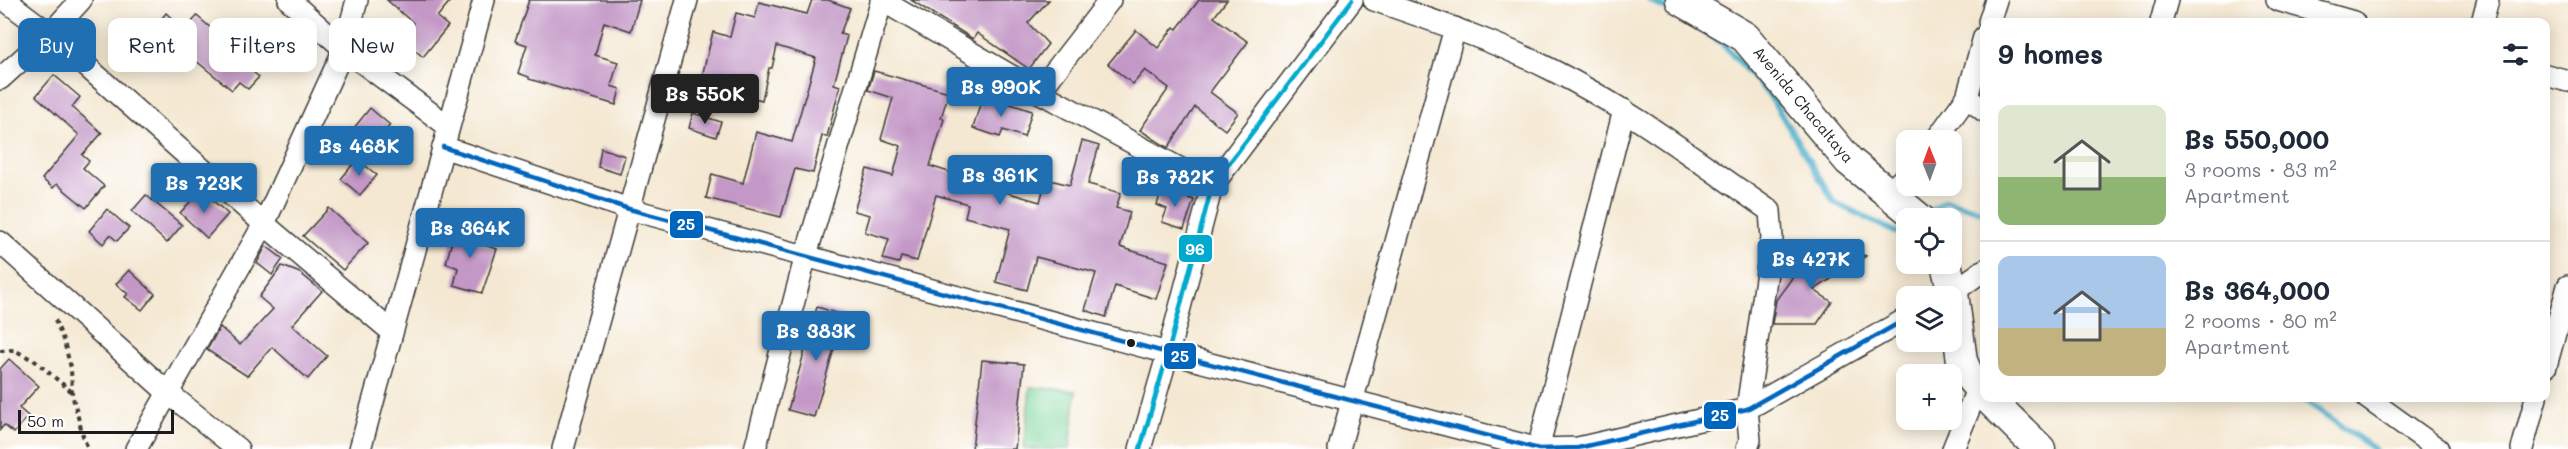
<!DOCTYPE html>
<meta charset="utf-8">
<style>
:root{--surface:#fff;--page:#f6f6f7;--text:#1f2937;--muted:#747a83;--line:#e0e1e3;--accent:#1f6fb2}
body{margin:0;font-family:Mali,sans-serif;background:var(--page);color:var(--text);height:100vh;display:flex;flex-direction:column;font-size:22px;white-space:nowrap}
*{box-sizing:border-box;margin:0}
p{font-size:20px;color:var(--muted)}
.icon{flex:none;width:33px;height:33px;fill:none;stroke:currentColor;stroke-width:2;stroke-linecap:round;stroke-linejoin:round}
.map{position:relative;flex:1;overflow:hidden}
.panel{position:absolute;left:1980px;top:18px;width:570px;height:384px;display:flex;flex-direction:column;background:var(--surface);border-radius:12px;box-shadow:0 3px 15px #0003}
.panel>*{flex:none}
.top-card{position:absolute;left:18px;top:18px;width:570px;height:54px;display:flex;gap:12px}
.needle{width:39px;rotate:359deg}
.fabs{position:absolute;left:1896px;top:130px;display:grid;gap:12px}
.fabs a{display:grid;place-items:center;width:66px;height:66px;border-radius:12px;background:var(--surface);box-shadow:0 3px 15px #0003;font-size:30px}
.scale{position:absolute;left:18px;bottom:15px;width:156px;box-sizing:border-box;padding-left:6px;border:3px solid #1c1c1c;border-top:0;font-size:16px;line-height:21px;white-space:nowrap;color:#1c1c1c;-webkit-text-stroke:4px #fff;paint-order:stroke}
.price{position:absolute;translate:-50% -51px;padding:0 14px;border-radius:6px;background:var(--accent);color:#fff;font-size:20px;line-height:39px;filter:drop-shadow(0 2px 3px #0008)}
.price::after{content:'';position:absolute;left:50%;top:36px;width:18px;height:14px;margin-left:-9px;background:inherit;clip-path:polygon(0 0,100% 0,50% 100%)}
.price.current{background:#222;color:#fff}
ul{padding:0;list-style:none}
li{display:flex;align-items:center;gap:18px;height:150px;padding:0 18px}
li+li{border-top:2px solid var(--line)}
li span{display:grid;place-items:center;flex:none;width:168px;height:120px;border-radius:12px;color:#555}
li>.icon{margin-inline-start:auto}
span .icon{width:72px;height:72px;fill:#fffc;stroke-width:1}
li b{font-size:26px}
h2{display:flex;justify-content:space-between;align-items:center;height:72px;padding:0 18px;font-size:26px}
.pill{padding:0 21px;border-radius:12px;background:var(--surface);box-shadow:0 3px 15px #0003;font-size:21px;line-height:54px}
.pill.current{background:var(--accent);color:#fff}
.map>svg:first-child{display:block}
.green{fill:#7bd49a;stroke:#4c785b;stroke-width:1.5}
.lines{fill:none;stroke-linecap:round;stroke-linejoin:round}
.stream{stroke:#49adc8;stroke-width:6}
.building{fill:#c397c6}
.street-casing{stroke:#3c3b37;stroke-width:24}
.secondary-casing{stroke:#3c3b37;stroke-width:33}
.path{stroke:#3c3b37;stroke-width:4;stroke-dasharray:4.5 4.5;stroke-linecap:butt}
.street{stroke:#fff;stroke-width:21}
.secondary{stroke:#fff;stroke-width:30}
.bus-1-casing{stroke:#fff;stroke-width:9}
.bus-2-casing{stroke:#fff;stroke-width:9}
.bus-1{stroke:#0065bd;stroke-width:4.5}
.bus-2{stroke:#00a9ce;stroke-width:4.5}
.bus-dot{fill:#1c1c1c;stroke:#fff;stroke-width:2}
.labels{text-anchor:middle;stroke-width:4.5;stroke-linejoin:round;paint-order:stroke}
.street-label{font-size:15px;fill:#1c1c1c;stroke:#fff}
.line-badge{stroke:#fff;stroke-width:2}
.badge-label{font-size:16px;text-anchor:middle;font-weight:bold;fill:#fff}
</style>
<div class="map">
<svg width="2568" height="449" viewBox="0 0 2568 449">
<rect width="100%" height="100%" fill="#fff"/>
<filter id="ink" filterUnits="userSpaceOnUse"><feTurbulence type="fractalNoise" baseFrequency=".0167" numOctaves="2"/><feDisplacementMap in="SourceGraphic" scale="12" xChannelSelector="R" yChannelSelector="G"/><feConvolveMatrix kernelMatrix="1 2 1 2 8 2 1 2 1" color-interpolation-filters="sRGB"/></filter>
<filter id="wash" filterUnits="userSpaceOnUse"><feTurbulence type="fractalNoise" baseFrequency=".008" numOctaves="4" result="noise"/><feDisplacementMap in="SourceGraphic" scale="24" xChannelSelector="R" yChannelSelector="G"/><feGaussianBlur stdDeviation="1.35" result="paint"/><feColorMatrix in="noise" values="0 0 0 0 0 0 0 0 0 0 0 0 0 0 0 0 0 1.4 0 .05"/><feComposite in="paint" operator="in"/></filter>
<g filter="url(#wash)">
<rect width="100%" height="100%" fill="#f4e8d2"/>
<!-- green -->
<polygon class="green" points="1030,387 1076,391 1070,449 1024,449"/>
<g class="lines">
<!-- stream -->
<g class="stream">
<polyline points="1649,0 1678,14"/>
<polyline points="1691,23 1721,42 1770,96 1834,202 1897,233 1906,227"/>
<polyline points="1926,214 1946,200 1984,212"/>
<polyline points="2302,398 2374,449"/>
</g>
</g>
<g id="blocks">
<!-- building -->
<g class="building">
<polygon points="387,0 451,0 437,17 448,26 423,57 401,38 413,23"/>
<polygon points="529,0 640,0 631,31 604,22 595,55 618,62 611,86 620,89 616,105 529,79 529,77 518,73 527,45 515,41"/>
<polygon points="812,0 828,0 850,8 840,34 847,36 834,84 840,86 827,137 822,136 813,173 795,169 781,217 706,198 712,174 743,183 756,132 792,142 816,58 777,46 772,68 769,68 762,100 700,84 713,32 730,37 736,13 755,18 759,2 807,14"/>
<polygon points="911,0 1049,0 1028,23 1048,44 1029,69 977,33 973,39"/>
<polygon points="1199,0 1227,0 1214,17 1248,42 1210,92 1238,113 1225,130 1195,107 1168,148 1140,130 1169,88 1145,70 1133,84 1108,64 1136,30 1158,48 1174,27 1177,29"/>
<polygon points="166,13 185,30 197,16 226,41 222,46 259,77 248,89 239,82 232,90 174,43 161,58 143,42"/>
<polygon points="292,21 306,34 291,50 278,38"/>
<polygon points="874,71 949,92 941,118 944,119 930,166 986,184 985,186 1040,202 1046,179 1070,185 1082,141 1099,146 1088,184 1121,193 1116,208 1130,212 1120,247 1168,262 1156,299 1115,286 1106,317 1085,310 1096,273 1036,257 1027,290 996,282 1010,229 965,217 968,204 936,195 917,261 901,257 899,263 883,259 889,239 865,232 870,215 854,211 867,169 893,176 901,146 881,139 893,98 868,90"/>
<polygon points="54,75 80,97 72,107 102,133 82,155 89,161 83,168 104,186 86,208 57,184 53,188 42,179 79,135 36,96"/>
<polygon points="983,95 1032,111 1024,137 1003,130 1000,137 973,128"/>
<polygon points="370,108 390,125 374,144 354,128"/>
<polygon points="693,113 721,122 716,137 689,128"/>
<polygon points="601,148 625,156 620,174 598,167"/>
<polygon points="357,159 377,175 360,195 341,179"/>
<polygon points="1162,189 1194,200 1184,229 1162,222 1167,209 1157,205"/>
<polygon points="201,190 228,214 207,238 180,213"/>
<polygon points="146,195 182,225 167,243 132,211"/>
<polygon points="329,208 368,243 343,270 303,236"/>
<polygon points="107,209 129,228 117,241 110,235 103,244 89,231"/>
<polygon points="457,222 477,228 474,242 497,249 482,293 454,285 458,268 446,263"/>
<polygon points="1830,244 1866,256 1814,290 1832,302 1817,324 1772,324 1776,300 1792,278 1806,264 1828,276"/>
<polygon points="266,246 283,259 272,275 257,263"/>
<polygon points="282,266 300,273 322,291 292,325 327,356 308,379 272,347 247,376 207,350 220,327 240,345 273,309 259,297"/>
<polygon points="129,270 155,294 142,310 125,297 128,294 116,284"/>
<polygon points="817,307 844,315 814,417 788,410"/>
<polygon points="9,359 39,386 19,408 28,416 14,433 4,425 0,430 0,369"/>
<polygon points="982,360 1024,364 1015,449 972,449"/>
</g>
</g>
</g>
<g filter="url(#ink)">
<use href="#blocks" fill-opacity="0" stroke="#3c3b37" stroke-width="1.5"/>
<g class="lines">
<!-- street casing -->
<g class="street-casing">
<g id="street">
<polyline points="5,0 50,34 264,224 391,331"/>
<polyline points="289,0 344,49 448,126"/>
<polyline points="881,0 1039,92 1212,186"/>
<path d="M1374,0C1434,21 1495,41 1552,70C1630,109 1699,162 1770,211L1772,238L1747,409L1750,440L1747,449"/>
<polyline points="2277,0 2354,22"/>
<polyline points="1989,22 1996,0"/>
<polyline points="2161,22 2167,0"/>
<polyline points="2482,22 2488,0"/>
<polyline points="2546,75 2568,81"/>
<polyline points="0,79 50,34 81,0"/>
<polyline points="1039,92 1110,0"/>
<polyline points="1967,97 1984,111"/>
<polyline points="1935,141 1967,97 1984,37"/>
<polyline points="443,147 629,209 1168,353 1539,449 1578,448 1747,409 1906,319"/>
<polyline points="1888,193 1906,176"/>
<polyline points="0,242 167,392 238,449"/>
<polyline points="1946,297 1984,270"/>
<polyline points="2546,366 2568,286"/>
<polyline points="2367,398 2438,449"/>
<polyline points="136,449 264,224 344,49 357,0"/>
<polyline points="360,449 484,0"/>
<polyline points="563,449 687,0"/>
<polyline points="755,449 806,255 882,0"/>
<polyline points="1140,449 1168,353 1212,186 1352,0"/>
<polyline points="1339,449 1455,28"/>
<polyline points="1538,449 1624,110"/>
<polyline points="1953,449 1978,387"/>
<polyline points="2522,449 2536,398"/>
</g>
</g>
<!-- secondary casing -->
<g class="secondary-casing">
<g id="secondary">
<polyline points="1681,0 1745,37 1849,161 1920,219"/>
<polyline points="1946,264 1953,293 1962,361 1968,375 1984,394"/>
<polyline points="1988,398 2040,449"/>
</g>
</g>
<!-- path -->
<g class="path">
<polyline points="55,320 64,342 71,368 72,394 83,436 88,449"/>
<polyline points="0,351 14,350 35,361 72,392"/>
</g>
<!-- street -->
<use href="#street" class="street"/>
<!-- secondary -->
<use href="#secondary" class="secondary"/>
<!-- bus-1 casing -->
<g class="bus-1-casing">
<polyline id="bus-1" points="443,147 629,209 1168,353 1539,449 1578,448 1747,409 1906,319"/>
</g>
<!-- bus-2 casing -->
<g class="bus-2-casing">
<polyline id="bus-2" points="1140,449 1168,353 1212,186 1352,0"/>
</g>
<!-- bus-1 -->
<use href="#bus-1" class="bus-1"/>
<!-- bus-2 -->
<use href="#bus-2" class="bus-2"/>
</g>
</g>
<!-- markers -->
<circle class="bus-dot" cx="1131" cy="343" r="5"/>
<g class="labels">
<!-- street labels -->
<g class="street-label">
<text transform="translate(1803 105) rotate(50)" y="5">Avenida Chacaltaya</text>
</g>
</g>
<g class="line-badge">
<rect x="669" y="210" width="35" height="29" rx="6" fill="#0065bd"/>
<rect x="1178" y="234" width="35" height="29" rx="6" fill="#00a9ce"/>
<rect x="1163" y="342" width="34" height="28" rx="6" fill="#0065bd"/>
<rect x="1703" y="401" width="34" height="29" rx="6" fill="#0065bd"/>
</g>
<g class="badge-label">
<text x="686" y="230">25</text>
<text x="1195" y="255">96</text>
<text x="1180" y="362">25</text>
<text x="1720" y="421">25</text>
</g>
</svg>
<div class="fabs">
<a><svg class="needle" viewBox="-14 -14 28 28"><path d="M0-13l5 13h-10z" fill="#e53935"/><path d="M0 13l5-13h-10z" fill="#747a83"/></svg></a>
<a><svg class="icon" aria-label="locate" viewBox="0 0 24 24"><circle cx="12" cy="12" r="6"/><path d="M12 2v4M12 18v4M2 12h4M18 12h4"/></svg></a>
<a><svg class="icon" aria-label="layers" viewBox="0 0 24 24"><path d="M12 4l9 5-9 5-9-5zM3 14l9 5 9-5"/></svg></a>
<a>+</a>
</div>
<div class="scale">50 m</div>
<b class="price" style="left:1001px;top:118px">Bs 990K</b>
<b class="price current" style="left:705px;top:125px">Bs 550K</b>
<b class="price" style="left:359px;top:177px">Bs 468K</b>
<b class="price" style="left:1000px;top:206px">Bs 361K</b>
<b class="price" style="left:1175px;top:208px">Bs 782K</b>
<b class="price" style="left:204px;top:214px">Bs 723K</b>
<b class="price" style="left:470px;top:259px">Bs 364K</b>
<b class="price" style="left:1811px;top:290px">Bs 427K</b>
<b class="price" style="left:816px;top:362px">Bs 383K</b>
<div class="top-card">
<a class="pill current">Buy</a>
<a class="pill">Rent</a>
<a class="pill">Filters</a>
<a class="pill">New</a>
</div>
<section class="panel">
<h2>9 homes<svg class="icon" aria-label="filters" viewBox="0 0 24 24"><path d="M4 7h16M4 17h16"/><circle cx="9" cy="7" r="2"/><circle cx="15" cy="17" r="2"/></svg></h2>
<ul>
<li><span style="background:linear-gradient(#dfe7d0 60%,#8fb573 0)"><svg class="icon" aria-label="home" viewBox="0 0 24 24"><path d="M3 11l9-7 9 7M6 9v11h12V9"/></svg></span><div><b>Bs 550,000</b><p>3 rooms · 83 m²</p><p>Apartment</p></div></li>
<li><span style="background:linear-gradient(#a9c7e8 60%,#c2b280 0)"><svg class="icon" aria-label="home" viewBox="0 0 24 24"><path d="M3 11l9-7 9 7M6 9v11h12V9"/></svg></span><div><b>Bs 364,000</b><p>2 rooms · 80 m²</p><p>Apartment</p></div></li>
</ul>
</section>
</div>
